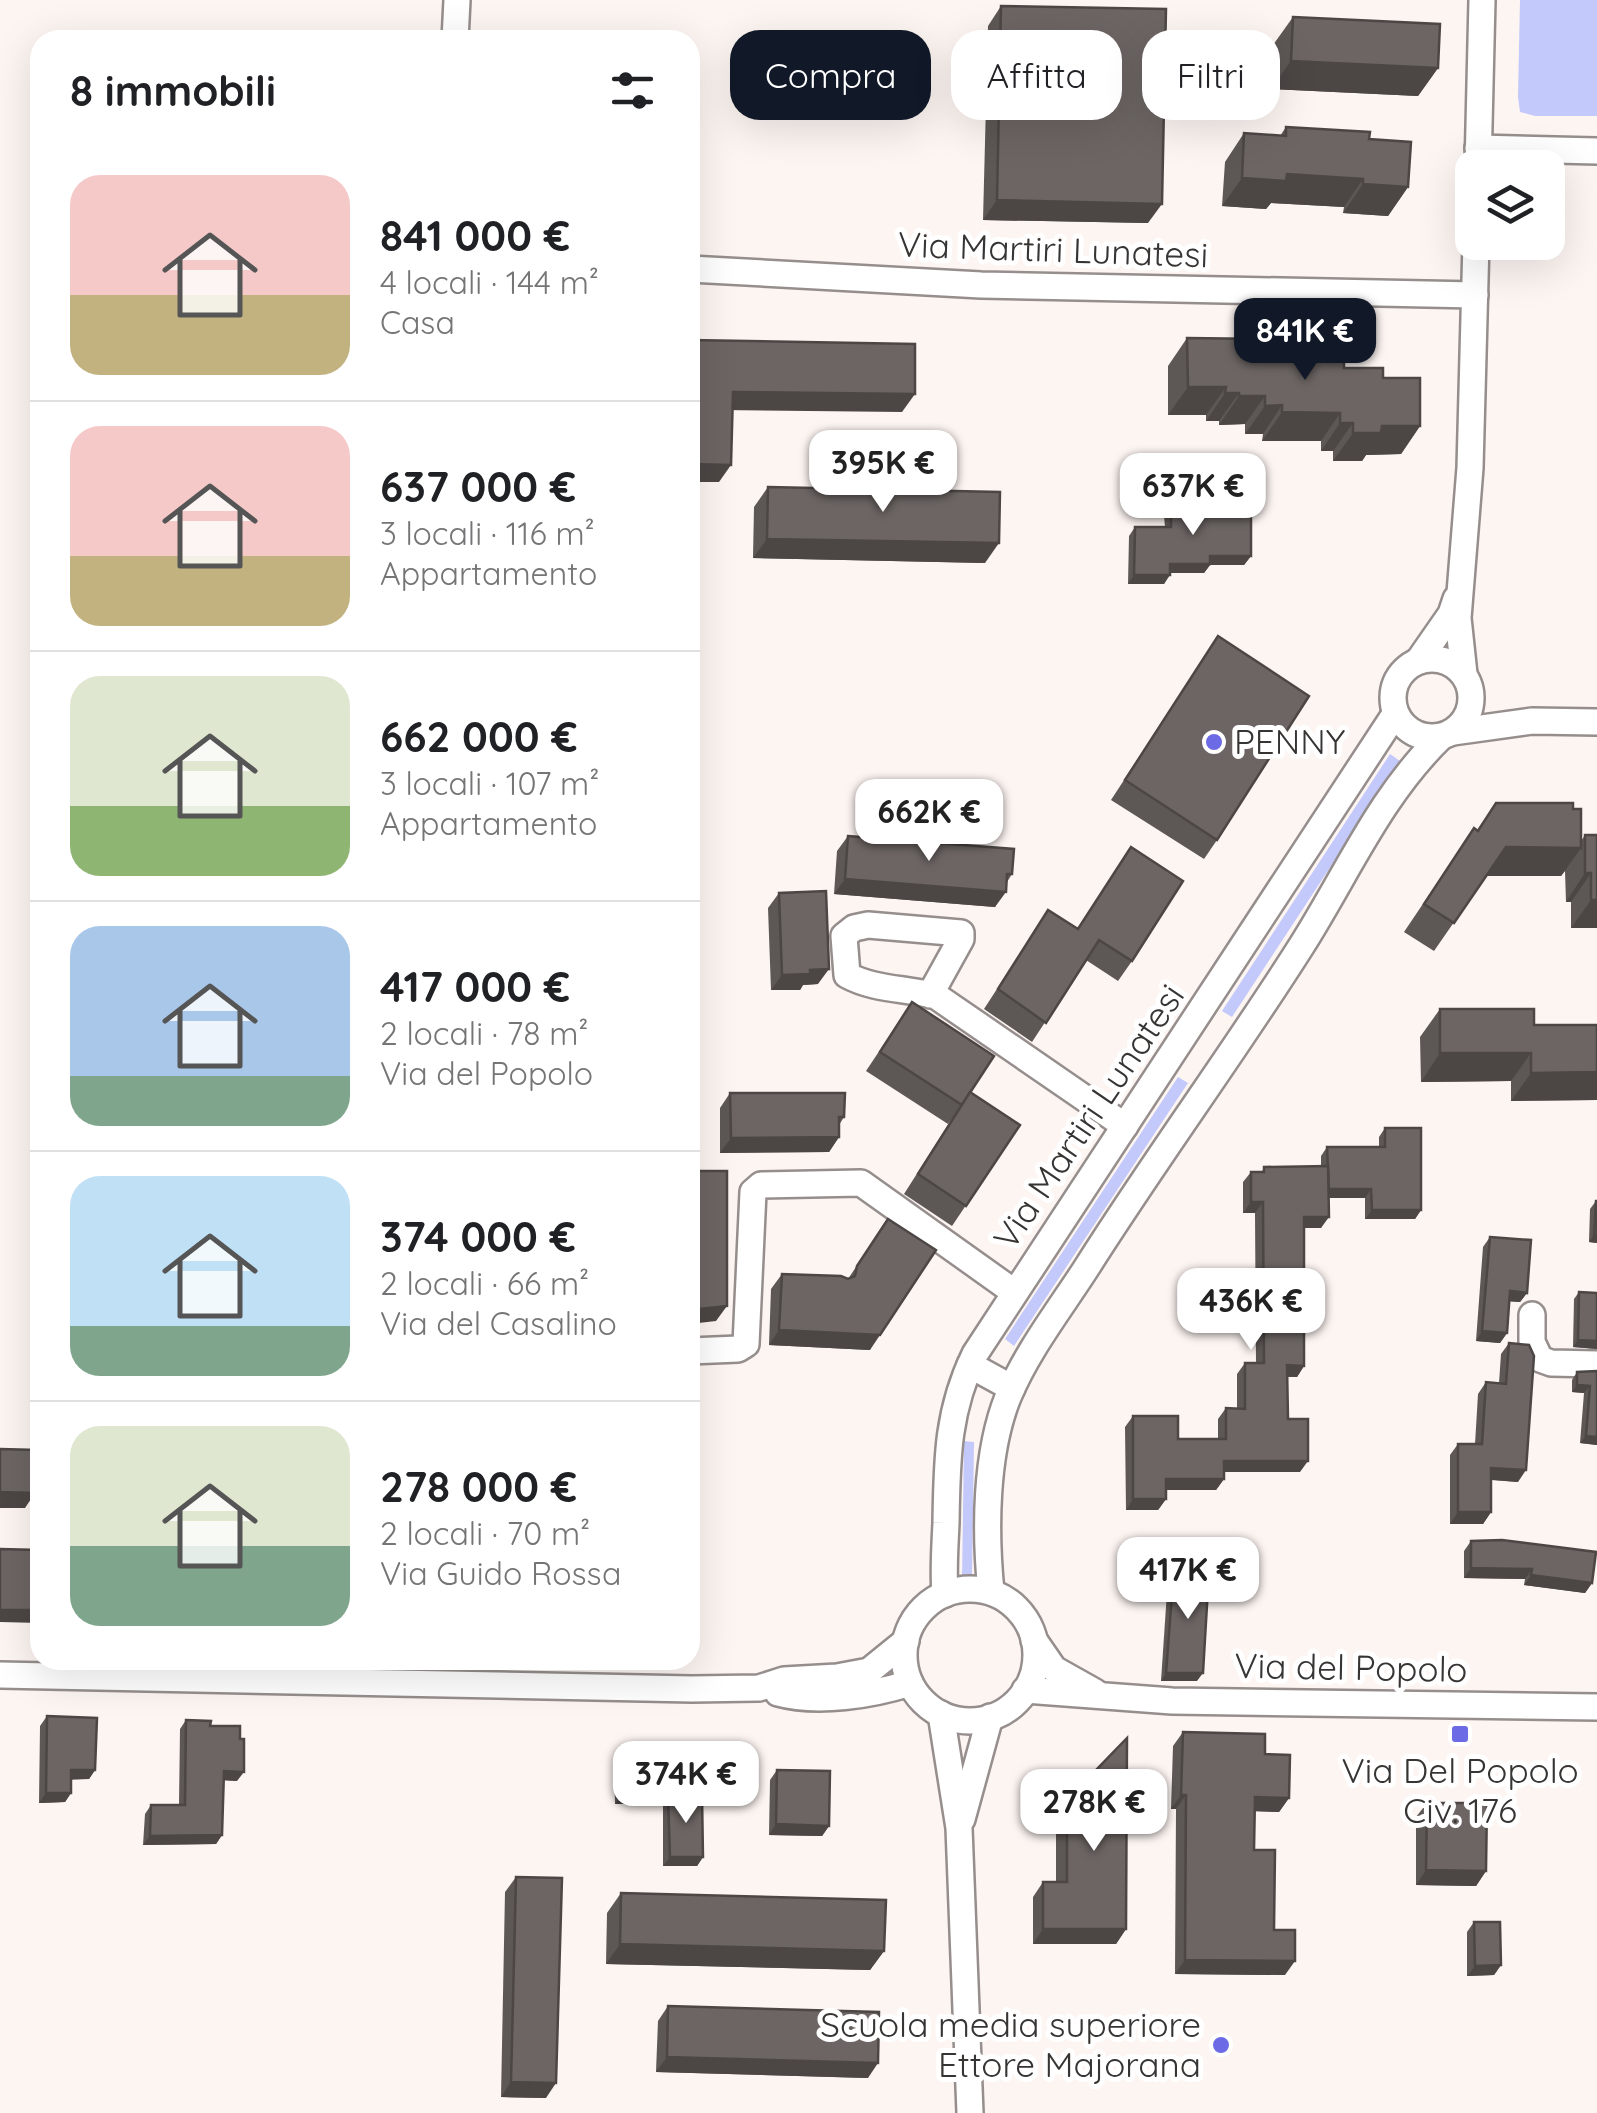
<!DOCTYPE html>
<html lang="it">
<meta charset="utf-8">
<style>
:root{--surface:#fff;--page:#f6f6f6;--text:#202124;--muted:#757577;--line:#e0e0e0;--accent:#111827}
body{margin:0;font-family:Quicksand,sans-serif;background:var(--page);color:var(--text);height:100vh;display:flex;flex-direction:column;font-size:38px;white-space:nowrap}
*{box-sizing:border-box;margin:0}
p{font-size:32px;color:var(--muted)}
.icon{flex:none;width:55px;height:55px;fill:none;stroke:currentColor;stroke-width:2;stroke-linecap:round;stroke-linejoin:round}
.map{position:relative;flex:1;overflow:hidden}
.drawer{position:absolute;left:30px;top:30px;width:670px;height:1640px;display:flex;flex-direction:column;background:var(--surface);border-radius:30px;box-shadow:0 10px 40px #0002}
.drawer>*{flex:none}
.top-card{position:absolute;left:730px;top:30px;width:715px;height:90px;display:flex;gap:20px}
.controls{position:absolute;left:1455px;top:150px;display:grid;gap:20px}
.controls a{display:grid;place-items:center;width:110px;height:110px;border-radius:20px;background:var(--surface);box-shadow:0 10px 40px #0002;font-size:50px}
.price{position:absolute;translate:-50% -85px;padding:0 22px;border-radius:20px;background:#fff;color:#222;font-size:32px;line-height:65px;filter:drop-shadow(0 2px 5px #0008)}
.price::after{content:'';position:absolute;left:50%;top:60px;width:30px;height:22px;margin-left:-15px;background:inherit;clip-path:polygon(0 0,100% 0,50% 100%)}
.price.active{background:var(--accent);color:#fff}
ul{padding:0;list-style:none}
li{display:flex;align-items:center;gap:30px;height:250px;padding:0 40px}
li+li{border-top:2px solid var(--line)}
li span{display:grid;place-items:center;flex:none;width:280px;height:200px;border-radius:30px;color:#555}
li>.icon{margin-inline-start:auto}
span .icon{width:120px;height:120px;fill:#fffc;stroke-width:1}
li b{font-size:42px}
h2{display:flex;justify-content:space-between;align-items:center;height:120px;padding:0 40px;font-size:42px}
.pill{padding:0 35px;border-radius:30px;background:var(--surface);box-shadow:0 10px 40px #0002;font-size:35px;line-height:90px}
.pill.active{background:var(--accent);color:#fff}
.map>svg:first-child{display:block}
.green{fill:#c3c9fa}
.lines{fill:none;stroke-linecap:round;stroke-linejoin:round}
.street-casing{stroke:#958e8c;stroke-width:30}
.street{stroke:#fff;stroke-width:25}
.wall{fill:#5d5755}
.shaded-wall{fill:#4c4745}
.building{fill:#6c6563;stroke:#4c4745;stroke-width:2.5}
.poi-dot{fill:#6c6be5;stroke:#fff;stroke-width:4}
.labels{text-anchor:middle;stroke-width:10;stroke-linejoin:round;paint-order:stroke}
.street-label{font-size:35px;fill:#373534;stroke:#fff}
.poi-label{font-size:35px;fill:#373534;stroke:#fff;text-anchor:start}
</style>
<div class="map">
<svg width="1597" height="2113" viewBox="0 0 1597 2113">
<rect width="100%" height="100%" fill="#fdf5f2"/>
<!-- green -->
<g class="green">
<polygon points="1520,0 1597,0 1597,116 1535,116 1520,112 1518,97"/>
<polygon points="1390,754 1400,761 1232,1017 1222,1011"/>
<polygon points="1178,1077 1188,1083 1014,1346 1005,1339"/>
<polygon points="964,1441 974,1442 972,1579 962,1579"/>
</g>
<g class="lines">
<!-- street casing -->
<g class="street-casing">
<g id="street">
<polyline points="455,40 457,0"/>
<polyline points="1478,148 1597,151"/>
<polyline points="1478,168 1482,0"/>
<polyline points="690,269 981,285 1475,295"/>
<circle cx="1432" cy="698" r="39"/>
<polyline points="1419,660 1451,614 1456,599"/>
<polyline points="1464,674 1458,618 1470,468 1476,242"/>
<polyline points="1453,732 1532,721 1597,722"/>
<path d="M930,995L961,939V933L868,925L854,928L844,936L847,975C874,990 906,988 936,996L1125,1126"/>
<polyline points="1532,1315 1532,1342 1540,1359 1551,1363 1597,1364"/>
<polyline points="690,1351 738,1349 746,1344 753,1192 761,1185 861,1183 1014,1292"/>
<polyline points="970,1365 1012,1388"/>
<circle cx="970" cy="1655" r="66"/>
<path d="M991,1592C985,1532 985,1454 1008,1397C1027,1351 1060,1309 1087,1267C1156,1158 1233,1054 1302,945C1347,874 1380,796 1441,737"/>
<path d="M945,1594C943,1570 945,1546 946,1523C947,1460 947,1411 975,1354L1395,714"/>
<polyline points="1034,1640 1054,1669 1095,1692"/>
<polyline points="0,1675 692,1689 759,1688 784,1680 837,1677 869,1671 906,1641"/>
<polyline points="1025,1690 1172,1701 1597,1707"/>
<path d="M778,1693C818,1704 872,1695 910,1683"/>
<polyline points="941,1714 959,1828 970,2113"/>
<polyline points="962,1819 990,1717"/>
</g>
</g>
<!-- street -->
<use href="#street" class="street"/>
</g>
<!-- wall -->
<g class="wall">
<polygon points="1001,6 1148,223 983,220 988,26"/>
<polygon points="1293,17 1438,68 1418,96 1271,89 1273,45"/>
<polygon points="1286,127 1369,139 1408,187 1388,216 1343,213 1344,207 1271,203 1266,209 1222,206 1225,162 1244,133 1280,136"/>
<polygon points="1187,338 1266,352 1326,359 1344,368 1383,378 1420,426 1401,454 1366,455 1362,461 1333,461 1333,451 1321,451 1321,441 1262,441 1263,434 1245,434 1245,424 1219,425 1219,421 1206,421 1206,415 1168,415 1168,366"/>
<polygon points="768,487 985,563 753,558 754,507"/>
<polygon points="1171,507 1251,556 1244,565 1210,565 1204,573 1170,573 1164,584 1128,584 1129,536 1135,527 1165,527 1164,516"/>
<polygon points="1218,636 1217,840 1204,859 1111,800"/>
<polygon points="1496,803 1573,809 1581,841 1585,835 1597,835 1597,928 1571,928 1571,902 1566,902 1565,871 1561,876 1486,876 1434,951 1404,932 1474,828 1477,830"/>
<polygon points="848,836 1012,874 1007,882 995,907 834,894 837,851"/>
<polygon points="1131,847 1132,961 1118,981 1086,960 1032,1042 984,1009 1048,910 1077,929"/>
<polygon points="779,893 818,984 803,985 800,990 771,990 768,908"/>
<polygon points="912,1002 969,1095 1020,1125 952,1226 904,1194 953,1117 948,1124 866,1071"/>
<polygon points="1440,1009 1534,1025 1597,1025 1597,1100 1511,1101 1511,1081 1421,1082 1420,1037"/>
<polygon points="730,1093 844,1117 839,1125 839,1137 829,1152 720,1153 720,1108"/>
<polygon points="1385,1128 1421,1210 1415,1219 1365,1219 1365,1198 1329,1198 1321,1228 1304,1228 1304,1366 1297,1377 1287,1377 1288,1419 1300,1472 1224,1472 1224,1479 1216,1490 1166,1490 1166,1499 1158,1510 1126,1510 1125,1427 1133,1416 1178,1439 1218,1439 1218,1419 1226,1408 1237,1409 1237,1374 1245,1363 1256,1363 1255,1213 1243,1213 1243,1182 1251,1172 1262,1172 1264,1167 1321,1166 1321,1156 1327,1147 1379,1147 1379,1137"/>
<polygon points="1596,1201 1597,1243 1589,1242 1590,1209"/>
<polygon points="888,1219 870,1350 769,1345 771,1289 782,1274 848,1279"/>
<polygon points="1490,1237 1527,1293 1520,1302 1509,1301 1507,1333 1500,1343 1476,1341 1483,1247"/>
<polygon points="1579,1292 1597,1349 1573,1347 1574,1299"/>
<polygon points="1509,1343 1518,1482 1491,1480 1491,1512 1483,1524 1450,1524 1450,1455 1458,1444 1475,1444 1478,1394 1486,1382 1499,1383 1501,1354"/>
<polygon points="1597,1371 1597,1445 1580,1443 1584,1393 1572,1392 1572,1380 1577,1372"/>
<polygon points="1471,1541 1592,1583 1585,1593 1524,1585 1525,1579 1464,1578 1464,1551"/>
<polygon points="1174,1569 1197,1681 1161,1681 1168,1577"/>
<polygon points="47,1716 95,1770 89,1779 71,1779 71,1793 65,1802 39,1803 40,1726"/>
<polygon points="186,1720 210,1726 237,1781 224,1780 222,1835 216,1844 143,1845 145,1814 151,1805 179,1805 180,1729"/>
<polygon points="1183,1732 1265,1754 1289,1798 1279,1812 1255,1811 1254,1850 1285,1975 1175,1974 1176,1809 1171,1809 1173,1746"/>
<polygon points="621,1747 674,1793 672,1795 703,1857 697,1866 663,1866 663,1803 615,1804 614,1757"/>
<polygon points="777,1770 829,1826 822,1836 769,1835 770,1780"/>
<polygon points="1067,1800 1126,1929 1116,1944 1033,1944 1033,1897 1043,1882 1056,1882 1056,1815"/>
<polygon points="1427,1803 1486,1871 1476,1886 1416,1885 1416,1817"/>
<polygon points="516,1877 546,2098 501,2097 505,1892"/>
<polygon points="621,1893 884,1951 870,1970 606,1964 607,1913"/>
<polygon points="1474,1922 1501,1965 1494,1975 1467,1976 1467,1932"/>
<polygon points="668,2006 868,2078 656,2072 658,2021"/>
</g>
<!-- shaded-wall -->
<g class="shaded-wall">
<polygon points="1291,61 1438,68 1418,96 1271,89"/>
<polygon points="1287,174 1363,179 1344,207 1271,203 1266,209 1222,206 1242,178"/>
<polygon points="1363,184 1408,187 1388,216 1343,213"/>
<polygon points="997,200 1162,204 1148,223 983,220"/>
<polygon points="1188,387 1226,387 1206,415 1168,415"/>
<polygon points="733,392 915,394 902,412 721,410"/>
<polygon points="1225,393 1239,393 1219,421 1206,421"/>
<polygon points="1239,396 1265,396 1245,424 1219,425"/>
<polygon points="1282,405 1263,434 1245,434 1265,406"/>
<polygon points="1282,412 1340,413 1321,441 1262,441"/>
<polygon points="1340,423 1353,423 1333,451 1321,451"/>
<polygon points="1382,426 1420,426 1401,454 1366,455 1362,461 1333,461 1353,433"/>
<polygon points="690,464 731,465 719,482 690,482"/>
<polygon points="767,539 999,543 985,563 753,558"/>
<polygon points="1210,556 1251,556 1244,565 1210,565 1204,573 1164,573 1170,564"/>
<polygon points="1134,575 1170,575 1164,584 1128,584"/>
<polygon points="1506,847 1581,848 1561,876 1486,876"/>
<polygon points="1585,873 1591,873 1571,902 1566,902"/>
<polygon points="845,879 1006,892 995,907 834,894"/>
<polygon points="1591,900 1597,900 1597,928 1571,928"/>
<polygon points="829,969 818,984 803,985 800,990 771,990 782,975 810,970"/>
<polygon points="1440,1053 1531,1053 1511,1081 1421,1082"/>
<polygon points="1597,1072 1597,1100 1511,1101 1531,1073"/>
<polygon points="839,1137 829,1152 720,1153 731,1138"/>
<polygon points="1328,1189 1371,1189 1365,1198 1321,1198"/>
<polygon points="1251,1202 1263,1202 1255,1213 1243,1213"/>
<polygon points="1372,1210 1421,1210 1415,1219 1365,1219"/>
<polygon points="1304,1217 1329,1217 1321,1228 1296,1228"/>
<polygon points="1594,1235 1597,1235 1597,1243 1589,1242"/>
<polygon points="1510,1291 1527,1293 1520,1302 1503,1301"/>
<polygon points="727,1306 716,1321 690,1324 690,1310"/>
<polygon points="779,1330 880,1335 870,1350 769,1345"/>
<polygon points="1482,1331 1507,1333 1500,1343 1476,1341"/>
<polygon points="1578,1340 1597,1341 1597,1349 1573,1347"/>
<polygon points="1287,1365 1304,1366 1297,1377 1280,1376"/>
<polygon points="1577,1385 1590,1386 1584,1393 1572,1392"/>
<polygon points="1586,1436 1597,1437 1597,1445 1580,1443"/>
<polygon points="1224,1461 1308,1461 1300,1472 1216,1472"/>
<polygon points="1491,1468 1526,1470 1518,1482 1483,1479"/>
<polygon points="1166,1479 1224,1479 1216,1490 1158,1490"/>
<polygon points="0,1492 35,1493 25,1508 0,1508"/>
<polygon points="1133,1499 1166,1499 1158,1510 1126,1510"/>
<polygon points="1458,1512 1491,1512 1483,1524 1450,1524"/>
<polygon points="1471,1568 1532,1569 1525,1579 1464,1578"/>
<polygon points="1531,1575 1592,1583 1585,1593 1524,1585"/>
<polygon points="0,1610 40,1610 40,1623 0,1622"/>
<polygon points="1166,1673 1203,1673 1197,1681 1161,1681"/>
<polygon points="71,1770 95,1770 89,1779 65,1780"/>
<polygon points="224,1771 244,1772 237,1781 218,1780"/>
<polygon points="46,1793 71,1793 65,1802 39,1803"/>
<polygon points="674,1793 668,1800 668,1795 663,1803 615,1804 622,1794"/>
<polygon points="1181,1795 1186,1795 1176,1809 1171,1809"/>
<polygon points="1255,1797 1289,1798 1279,1812 1245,1811"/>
<polygon points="776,1824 829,1826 822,1836 769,1835"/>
<polygon points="222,1835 216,1844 143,1845 150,1836"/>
<polygon points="670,1857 703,1857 697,1866 663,1866"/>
<polygon points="1426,1870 1486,1871 1476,1886 1416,1885"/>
<polygon points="1043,1929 1126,1929 1116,1944 1033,1944"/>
<polygon points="620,1944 884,1951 870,1970 606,1964"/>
<polygon points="1185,1960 1295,1961 1285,1975 1175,1974"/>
<polygon points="1501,1965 1494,1975 1467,1976 1475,1966"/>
<polygon points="667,2057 878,2063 868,2078 656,2072"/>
<polygon points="511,2082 556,2083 546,2098 501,2097"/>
</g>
<!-- building -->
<g class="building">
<polygon points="1001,6 1166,9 1162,204 997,200"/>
<polygon points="1293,17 1440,24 1438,68 1291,61"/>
<polygon points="1286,127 1370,132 1369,139 1411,142 1408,187 1363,184 1363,179 1287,174 1286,181 1242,178 1244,133 1286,136"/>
<polygon points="1187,338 1265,339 1266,352 1326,352 1326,359 1344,359 1344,368 1383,368 1383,378 1420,378 1420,426 1382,426 1381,433 1353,433 1353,423 1340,423 1340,413 1282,412 1282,405 1265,406 1265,396 1239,396 1239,393 1225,393 1226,387 1188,387"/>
<polygon points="690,340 915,344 915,394 733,392 731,465 690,464"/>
<polygon points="768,487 1000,492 999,543 767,539"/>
<polygon points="1251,506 1251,556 1210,556 1210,564 1170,564 1170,575 1134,575 1135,527 1171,527 1171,507"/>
<polygon points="1218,636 1309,696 1217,840 1125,780"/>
<polygon points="1496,803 1573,803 1573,809 1581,809 1581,848 1506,847 1454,923 1424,904 1474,828 1478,831"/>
<polygon points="1585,835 1597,835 1597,900 1591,900 1591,873 1585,873"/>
<polygon points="848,836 1014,849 1012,874 1007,874 1006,892 845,879"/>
<polygon points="1131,847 1183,881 1132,961 1099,940 1046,1023 998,989 1048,910 1078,929"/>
<polygon points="826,891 829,969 810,970 810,974 782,975 779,893"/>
<polygon points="912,1002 994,1056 962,1105 880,1052"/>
<polygon points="1440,1009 1534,1009 1534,1025 1597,1025 1597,1072 1531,1073 1531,1053 1440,1053"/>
<polygon points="970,1092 1020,1125 966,1206 918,1174"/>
<polygon points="730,1093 845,1093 844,1117 839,1117 839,1137 731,1138"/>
<polygon points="1385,1128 1421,1128 1421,1210 1372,1210 1371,1189 1329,1189 1327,1147 1385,1147"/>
<polygon points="1328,1166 1329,1217 1304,1217 1304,1366 1287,1365 1288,1419 1308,1419 1308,1461 1224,1461 1224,1479 1166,1479 1166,1499 1133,1499 1133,1416 1178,1416 1178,1439 1226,1439 1226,1408 1245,1409 1245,1363 1264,1363 1263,1202 1251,1202 1251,1172 1264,1172 1264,1167"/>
<polygon points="690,1171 727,1171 727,1306 690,1310"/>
<polygon points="1596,1201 1597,1201 1597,1235 1594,1235"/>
<polygon points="888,1219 936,1250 880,1335 779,1330 782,1274 841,1276 848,1279 855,1276 857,1266"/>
<polygon points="1490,1237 1531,1240 1527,1293 1510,1291 1507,1333 1482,1331"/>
<polygon points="1579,1292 1597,1293 1597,1341 1578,1340"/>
<polygon points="1509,1343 1529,1345 1534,1356 1526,1470 1491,1468 1491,1512 1458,1512 1458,1444 1482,1444 1486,1382 1506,1384"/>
<polygon points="1597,1371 1597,1437 1586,1436 1590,1386 1577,1385 1577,1372"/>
<polygon points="0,1449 37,1450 35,1493 0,1492"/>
<polygon points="1502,1540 1596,1552 1592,1583 1531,1575 1532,1569 1471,1568 1471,1541"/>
<polygon points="0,1549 40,1550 40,1610 0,1610"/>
<polygon points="1174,1569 1209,1571 1203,1673 1166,1673"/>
<polygon points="47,1716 97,1718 95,1770 71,1770 71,1793 46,1793"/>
<polygon points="186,1720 211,1721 210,1726 240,1726 240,1739 244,1739 244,1772 224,1771 222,1835 150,1836 151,1805 185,1805"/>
<polygon points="1183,1732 1265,1734 1265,1754 1290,1755 1289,1798 1255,1797 1254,1850 1275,1850 1274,1930 1295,1930 1295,1961 1185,1960 1186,1795 1181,1795"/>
<polygon points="1127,1738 1126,1929 1043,1929 1043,1882 1067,1882 1067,1800"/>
<polygon points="668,1746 669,1754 673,1754 674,1793 622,1794 621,1747"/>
<polygon points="777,1770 830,1771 829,1826 776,1824"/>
<polygon points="668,1795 702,1795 703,1857 670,1857"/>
<polygon points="1427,1803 1487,1803 1486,1871 1426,1870"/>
<polygon points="516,1877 562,1878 556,2083 511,2082"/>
<polygon points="621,1893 886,1900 884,1951 620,1944"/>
<polygon points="1474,1922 1500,1922 1501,1965 1475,1966"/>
<polygon points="668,2006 879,2012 878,2063 667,2057"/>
</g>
<!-- markers -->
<g class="poi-dot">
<circle cx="1214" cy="742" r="10"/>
<rect x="1450" y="1724" width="20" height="20" rx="5"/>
<circle cx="1221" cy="2045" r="10"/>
</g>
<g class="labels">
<!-- street labels -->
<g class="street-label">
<text transform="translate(1053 250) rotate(2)" y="12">Via Martiri Lunatesi</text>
<text transform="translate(1089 1117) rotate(-56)" y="12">Via Martiri Lunatesi</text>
<text transform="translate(1351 1668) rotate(1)" y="12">Via del Popolo</text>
</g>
<!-- poi labels -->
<g class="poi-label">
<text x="1234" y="754">PENNY</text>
<text x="1460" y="1783" text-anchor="middle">Via Del Popolo<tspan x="1460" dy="40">Civ. 176</tspan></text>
<text x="1201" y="2037" text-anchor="end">Scuola media superiore<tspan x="1201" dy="40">Ettore Majorana</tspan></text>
</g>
</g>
</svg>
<div class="controls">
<a><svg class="icon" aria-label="layers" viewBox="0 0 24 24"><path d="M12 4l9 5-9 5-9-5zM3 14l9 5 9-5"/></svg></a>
</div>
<b class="price active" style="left:1305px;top:383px">841K €</b>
<b class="price" style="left:883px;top:515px">395K €</b>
<b class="price" style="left:1193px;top:538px">637K €</b>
<b class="price" style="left:929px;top:864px">662K €</b>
<b class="price" style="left:1251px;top:1353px">436K €</b>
<b class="price" style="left:1188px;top:1622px">417K €</b>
<b class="price" style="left:686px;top:1826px">374K €</b>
<b class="price" style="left:1094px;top:1854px">278K €</b>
<div class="top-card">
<a class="pill active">Compra</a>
<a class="pill">Affitta</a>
<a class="pill">Filtri</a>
</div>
<section class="drawer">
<h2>8 immobili<svg class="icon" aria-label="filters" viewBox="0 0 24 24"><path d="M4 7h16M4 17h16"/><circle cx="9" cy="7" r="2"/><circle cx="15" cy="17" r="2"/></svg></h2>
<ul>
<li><span style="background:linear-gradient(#f6c9c9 60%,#c2b280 0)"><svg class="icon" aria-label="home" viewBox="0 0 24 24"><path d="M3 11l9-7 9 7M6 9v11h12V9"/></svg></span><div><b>841 000 €</b><p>4 locali · 144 m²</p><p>Casa</p></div></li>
<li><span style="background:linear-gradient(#f6c9c9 65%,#c2b280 0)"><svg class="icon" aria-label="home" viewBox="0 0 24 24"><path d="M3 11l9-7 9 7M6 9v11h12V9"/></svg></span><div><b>637 000 €</b><p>3 locali · 116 m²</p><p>Appartamento</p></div></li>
<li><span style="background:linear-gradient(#dfe7d0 65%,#8fb573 0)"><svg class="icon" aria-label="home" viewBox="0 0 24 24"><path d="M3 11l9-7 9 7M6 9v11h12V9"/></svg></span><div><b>662 000 €</b><p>3 locali · 107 m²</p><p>Appartamento</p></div></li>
<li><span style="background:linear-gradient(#a9c7e8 75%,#7fa58c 0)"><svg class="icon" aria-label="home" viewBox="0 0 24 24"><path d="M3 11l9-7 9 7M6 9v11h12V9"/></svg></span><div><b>417 000 €</b><p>2 locali · 78 m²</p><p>Via del Popolo</p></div></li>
<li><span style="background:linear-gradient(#bfe0f5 75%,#7fa58c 0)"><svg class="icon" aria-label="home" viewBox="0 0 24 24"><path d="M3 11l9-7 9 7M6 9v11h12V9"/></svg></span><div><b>374 000 €</b><p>2 locali · 66 m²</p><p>Via del Casalino</p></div></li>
<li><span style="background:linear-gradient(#dfe7d0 60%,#7fa58c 0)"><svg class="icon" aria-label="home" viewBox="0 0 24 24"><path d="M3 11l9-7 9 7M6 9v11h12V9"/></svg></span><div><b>278 000 €</b><p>2 locali · 70 m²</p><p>Via Guido Rossa</p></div></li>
</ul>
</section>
</div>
